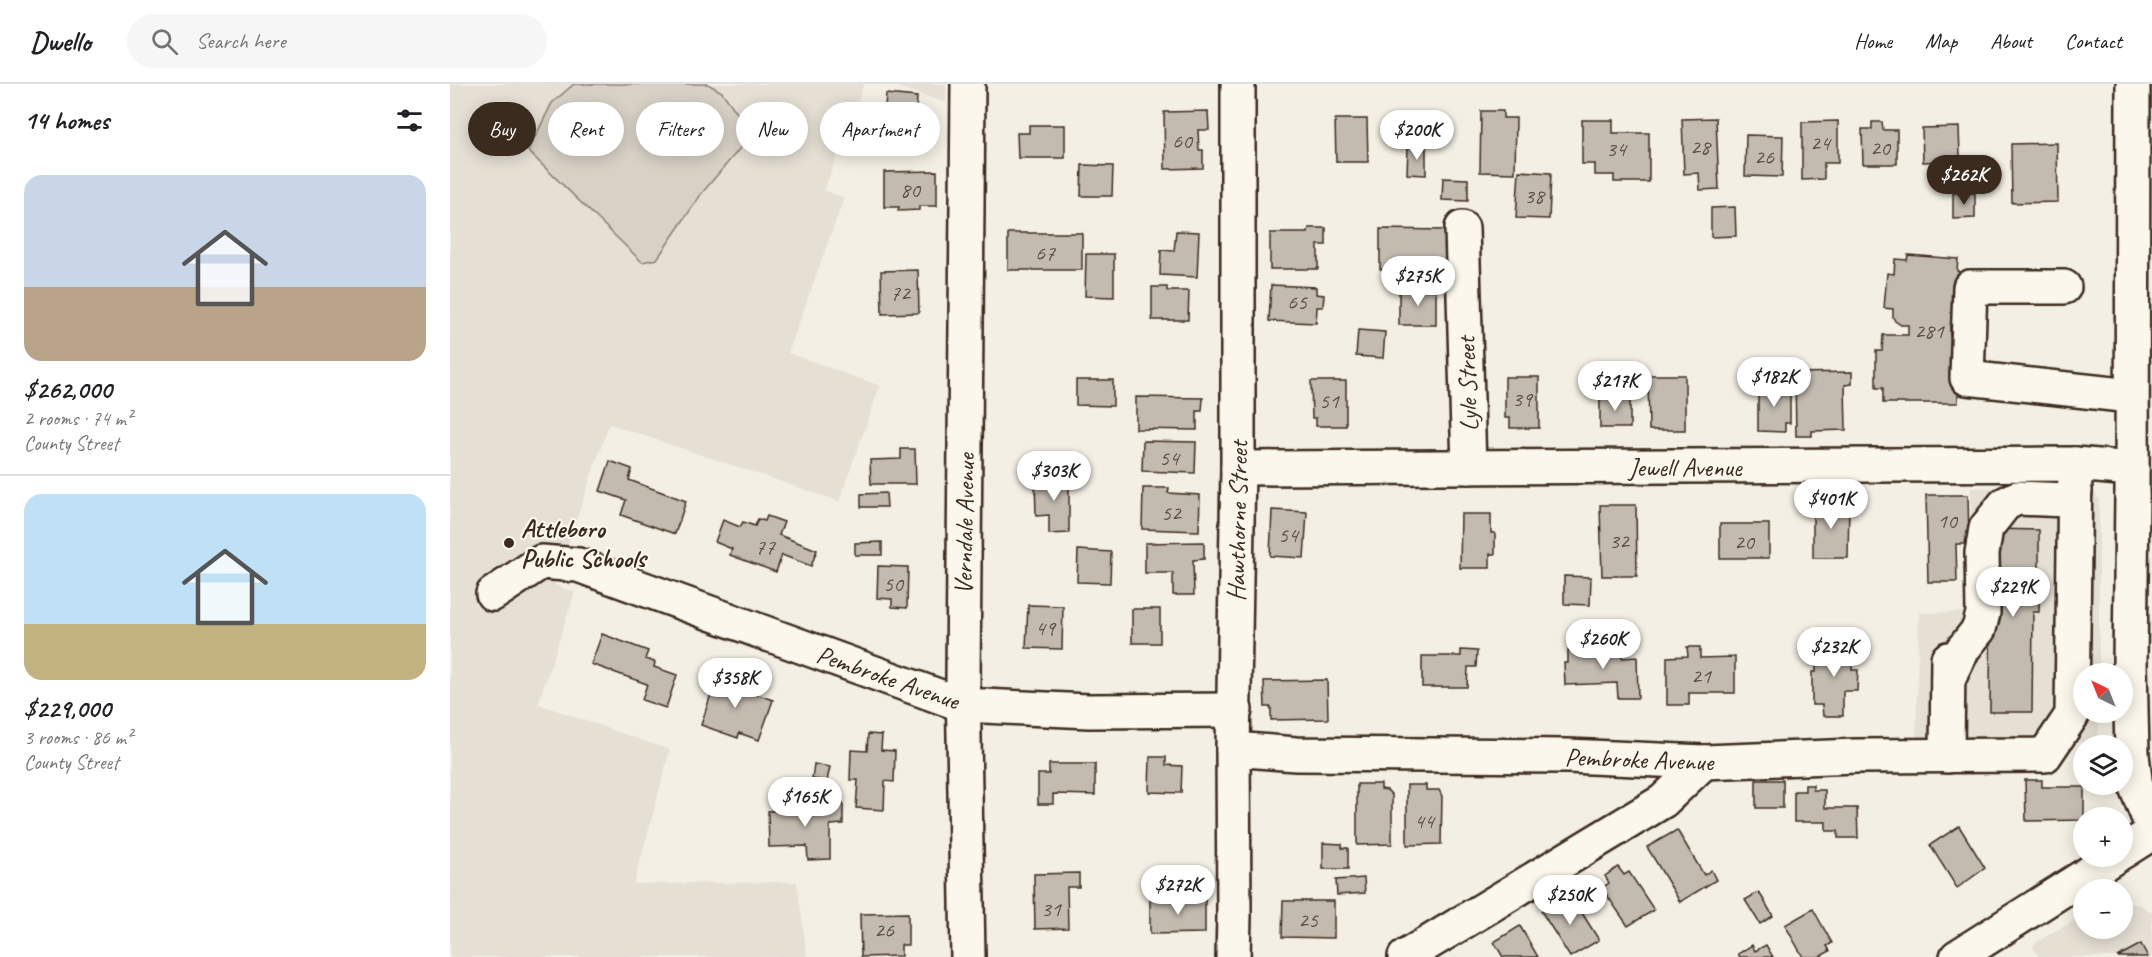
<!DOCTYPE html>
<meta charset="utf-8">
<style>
:root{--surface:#fff;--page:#f6f6f6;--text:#202124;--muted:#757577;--line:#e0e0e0;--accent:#3b2a1e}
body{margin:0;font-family:Caveat,sans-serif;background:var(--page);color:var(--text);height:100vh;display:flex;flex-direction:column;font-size:22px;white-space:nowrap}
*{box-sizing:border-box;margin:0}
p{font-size:20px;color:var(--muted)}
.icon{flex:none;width:33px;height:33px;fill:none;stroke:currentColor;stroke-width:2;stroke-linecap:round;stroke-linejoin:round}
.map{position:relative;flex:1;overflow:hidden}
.details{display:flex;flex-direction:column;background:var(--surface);width:450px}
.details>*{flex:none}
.top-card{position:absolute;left:18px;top:18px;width:570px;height:54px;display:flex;gap:12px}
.needle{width:39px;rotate:317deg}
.fabs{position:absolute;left:1623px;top:579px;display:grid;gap:12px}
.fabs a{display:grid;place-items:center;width:60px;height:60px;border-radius:50%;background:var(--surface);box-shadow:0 3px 15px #0003;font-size:30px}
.price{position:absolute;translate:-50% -51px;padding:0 14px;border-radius:21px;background:#fff;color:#222;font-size:20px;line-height:39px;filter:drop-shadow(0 2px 3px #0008)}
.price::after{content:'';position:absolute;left:50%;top:36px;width:18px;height:14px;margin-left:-9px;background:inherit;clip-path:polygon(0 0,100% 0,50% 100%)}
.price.on{background:var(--accent);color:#fff}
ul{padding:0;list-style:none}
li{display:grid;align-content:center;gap:12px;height:318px;padding:0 24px}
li+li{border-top:2px solid var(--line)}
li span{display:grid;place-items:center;height:186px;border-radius:18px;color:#555}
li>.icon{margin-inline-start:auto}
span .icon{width:108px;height:108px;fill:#fffc;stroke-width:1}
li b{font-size:26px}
h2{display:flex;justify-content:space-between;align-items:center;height:72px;padding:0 24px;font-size:26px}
.pill{padding:0 21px;border-radius:27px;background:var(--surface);box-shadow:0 3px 15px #0003;font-size:21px;line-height:54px}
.pill.on{background:var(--accent);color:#fff}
header{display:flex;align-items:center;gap:36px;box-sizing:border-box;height:84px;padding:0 30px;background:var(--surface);border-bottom:2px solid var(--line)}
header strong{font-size:28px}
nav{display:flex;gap:33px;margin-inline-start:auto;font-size:21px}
.search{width:420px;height:54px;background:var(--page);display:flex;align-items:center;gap:15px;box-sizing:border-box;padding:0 21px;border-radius:33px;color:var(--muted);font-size:22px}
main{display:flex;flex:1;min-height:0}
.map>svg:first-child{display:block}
.built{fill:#e5dfd4}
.green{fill:#d8d1c6;stroke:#8a7e72;stroke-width:1.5}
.building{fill:#c3bbb0;stroke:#3b2a1e;stroke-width:1.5}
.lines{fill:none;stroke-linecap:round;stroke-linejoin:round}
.minor-casing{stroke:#3b2a1e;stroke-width:38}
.major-casing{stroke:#3b2a1e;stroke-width:38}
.highway-casing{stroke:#3b2a1e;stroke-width:38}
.minor{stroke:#fbf7ec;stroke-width:33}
.major{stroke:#fbf7ec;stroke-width:33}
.highway{stroke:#fbf7ec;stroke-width:33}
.poi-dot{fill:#3b2a1e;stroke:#fbf7ec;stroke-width:2}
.labels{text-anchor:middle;stroke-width:4.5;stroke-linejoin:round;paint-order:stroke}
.number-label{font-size:22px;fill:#5d4e42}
.street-label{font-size:26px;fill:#3b2a1e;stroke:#fbf7ec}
.poi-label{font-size:26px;font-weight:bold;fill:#3b2a1e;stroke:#fbf7ec;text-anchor:start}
</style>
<header>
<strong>Dwello</strong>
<div class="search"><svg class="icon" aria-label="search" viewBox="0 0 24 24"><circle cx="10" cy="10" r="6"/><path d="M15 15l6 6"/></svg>Search here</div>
<nav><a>Home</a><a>Map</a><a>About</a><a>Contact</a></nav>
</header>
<main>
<section class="details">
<h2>14 homes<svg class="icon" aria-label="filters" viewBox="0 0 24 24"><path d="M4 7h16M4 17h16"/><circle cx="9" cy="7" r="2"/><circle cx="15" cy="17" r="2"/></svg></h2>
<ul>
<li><span style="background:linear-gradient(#c9d6e8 60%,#b9a48a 0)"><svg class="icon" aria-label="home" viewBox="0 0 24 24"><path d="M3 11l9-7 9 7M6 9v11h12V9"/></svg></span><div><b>$262,000</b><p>2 rooms · 74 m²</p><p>County Street</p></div></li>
<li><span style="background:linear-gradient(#bfe0f5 70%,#c2b280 0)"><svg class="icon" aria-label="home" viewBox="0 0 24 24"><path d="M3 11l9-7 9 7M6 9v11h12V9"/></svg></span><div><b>$229,000</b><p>3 rooms · 86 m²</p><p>County Street</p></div></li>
</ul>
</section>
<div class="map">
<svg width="1702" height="873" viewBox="0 0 1702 873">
<rect width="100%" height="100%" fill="#f3efe4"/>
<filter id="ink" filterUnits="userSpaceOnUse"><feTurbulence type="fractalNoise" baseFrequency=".0167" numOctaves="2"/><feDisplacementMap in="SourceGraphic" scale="12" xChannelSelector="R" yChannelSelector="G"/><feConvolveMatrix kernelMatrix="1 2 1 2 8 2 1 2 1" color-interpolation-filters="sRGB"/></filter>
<g filter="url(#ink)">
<!-- built -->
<g class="built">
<polygon points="0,0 414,0 374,106 394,114 338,269 430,302 389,417 159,340 104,501 125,508 88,620 220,666 184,800 347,798 357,873 0,873"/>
<polygon points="438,0 496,0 496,19"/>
<polygon points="1634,403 1644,407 1649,416 1649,589 1634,590 1634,628 1649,629 1649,658 1466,657 1469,529 1520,528 1521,404"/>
<polygon points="1673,818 1691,821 1702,829 1702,873 1589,873 1583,863 1585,859 1633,831 1634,844 1672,844"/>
</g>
<!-- green -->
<polygon class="green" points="124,0 258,0 272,8 302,50 252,109 207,175 192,178 78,67 102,19"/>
<!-- building -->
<g class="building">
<polygon points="436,10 467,13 465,40 434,37"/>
<polygon points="758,27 759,46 748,46 749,66 753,66 753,84 715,85 714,28"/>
<polygon points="1031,27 1053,27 1053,34 1066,34 1065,89 1030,88"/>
<polygon points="1266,34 1269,105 1250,106 1249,89 1234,90 1232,35"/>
<polygon points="885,35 917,35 918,78 886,78"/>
<polygon points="1132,36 1163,36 1163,49 1199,49 1199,98 1164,98 1164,91 1145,91 1145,80 1132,80"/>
<polygon points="1388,37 1388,79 1374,79 1374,95 1352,96 1352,38"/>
<polygon points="1422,38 1432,38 1433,46 1447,46 1447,80 1413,80 1412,45 1422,45"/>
<polygon points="579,41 615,41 615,74 568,74 567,49 579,49"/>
<polygon points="1509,43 1511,98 1495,99 1494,77 1473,78 1472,44"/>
<polygon points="1296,51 1333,52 1332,93 1295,92"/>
<polygon points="1607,59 1608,118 1562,119 1561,60"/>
<polygon points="958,63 976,63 976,91 957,90"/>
<polygon points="632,81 663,82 662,112 631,112"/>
<polygon points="487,87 487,122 469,122 469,126 448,127 449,123 434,123 434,88"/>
<polygon points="1069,87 1101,89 1099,135 1066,134"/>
<polygon points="993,94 1018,95 1018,117 992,116"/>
<polygon points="1503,109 1525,109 1525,134 1503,135"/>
<polygon points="1285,123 1286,152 1261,153 1261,124"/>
<polygon points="859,144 876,144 876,161 868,161 868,185 820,185 820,149 858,149"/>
<polygon points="930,145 995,146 995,186 930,185"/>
<polygon points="726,147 749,148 747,193 710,191 711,166 724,167"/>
<rect x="558" y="149" width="74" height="37"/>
<polygon points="636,170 664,170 664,213 635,212"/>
<polygon points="1458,171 1508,175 1507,187 1511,188 1512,226 1507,241 1500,241 1500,252 1507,252 1508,319 1433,319 1433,304 1426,304 1426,267 1432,267 1433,251 1458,251 1458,241 1451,241 1445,237 1443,233 1443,225 1434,224 1437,189 1444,190 1445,175 1457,176"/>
<polygon points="468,186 469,229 432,230 431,187"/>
<polygon points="821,201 866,203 866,210 874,211 873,223 867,223 866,239 819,237"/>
<polygon points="702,203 717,203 717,207 739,207 738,236 702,236"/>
<rect x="949" y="206" width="37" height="35"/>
<polygon points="908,246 935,248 933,274 906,272"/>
<polygon points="1402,288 1402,300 1395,301 1396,346 1362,347 1362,352 1346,352 1345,289"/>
<polygon points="1198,291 1235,291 1235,346 1199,346"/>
<polygon points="1055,293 1089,293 1089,344 1060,344 1060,334 1055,334"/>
<polygon points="626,296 663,296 663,322 626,321"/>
<polygon points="861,297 896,297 896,342 866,342 866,334 862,334"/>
<polygon points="1308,302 1340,302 1340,339 1335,339 1335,348 1308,347"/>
<polygon points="1150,311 1180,312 1180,344 1150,344"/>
<polygon points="686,313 753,314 752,327 747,327 747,346 686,345"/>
<polygon points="693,357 746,358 745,389 692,387"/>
<polygon points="451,365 465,365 466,400 421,400 420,376 451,375"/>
<polygon points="160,377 182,385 179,396 236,417 225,450 171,431 176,416 150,407"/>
<polygon points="585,393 619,393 619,449 599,450 599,431 586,432"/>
<polygon points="693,404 719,404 718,409 750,411 749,447 692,445"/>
<polygon points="436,409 437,423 411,423 411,410"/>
<polygon points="1476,411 1518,411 1519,460 1506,460 1507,498 1478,498"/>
<polygon points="1363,419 1399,419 1398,474 1363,474"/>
<polygon points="1150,421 1186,421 1187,492 1152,492"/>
<polygon points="822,426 857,428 854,474 820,472"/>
<polygon points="1011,430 1041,430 1041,449 1045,449 1045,470 1040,470 1040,484 1010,484"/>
<polygon points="317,432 334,438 329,451 367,466 361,482 332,471 326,488 280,471 282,465 265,458 273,436 290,443 293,438 305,442 308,435 315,437"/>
<rect x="1270" y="440" width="49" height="34"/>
<polygon points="1541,445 1589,446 1589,528 1583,528 1582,628 1540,628"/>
<polygon points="432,458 432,471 405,471 405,459"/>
<polygon points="754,458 754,475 743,476 744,511 723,511 723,489 695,489 695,459"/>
<polygon points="628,466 661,468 660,499 627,498"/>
<polygon points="428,482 458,483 457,524 442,523 442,515 427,514"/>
<polygon points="1114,492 1141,493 1140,521 1114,520"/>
<polygon points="578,521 613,522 612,565 576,564"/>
<rect x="682" y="525" width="28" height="34"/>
<polygon points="152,550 198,567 195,575 205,578 204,583 227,591 216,624 192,616 197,600 141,580"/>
<polygon points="1370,559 1402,559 1402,586 1408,586 1407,607 1393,607 1393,632 1373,632 1372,621 1362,621 1362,588 1366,588 1366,581 1370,581"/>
<polygon points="1237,563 1250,563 1250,574 1285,573 1285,609 1239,609 1239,621 1217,621 1217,573 1238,572"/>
<polygon points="1172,564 1172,574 1187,573 1188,614 1168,614 1167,599 1115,601 1114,579 1118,579 1118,566"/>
<polygon points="1011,566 1027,567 1026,583 1018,583 1017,603 972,603 972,572 1011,572"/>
<polygon points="263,590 292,600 290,605 323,616 309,656 289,649 288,654 251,641 262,607 258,606"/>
<polygon points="877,596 878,635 821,636 821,623 815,623 814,597"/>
<polygon points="418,650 432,651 431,666 445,667 444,698 435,697 434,726 406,724 408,696 400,696 401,666 417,667"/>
<polygon points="700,673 716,673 716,681 732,682 731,709 699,708"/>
<polygon points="364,680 380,683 377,697 362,695"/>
<polygon points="599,680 645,680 645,711 603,710 603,720 588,720 588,690 599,690"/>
<rect x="1306" y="696" width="27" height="28"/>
<polygon points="1575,696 1592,696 1592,703 1634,703 1634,736 1576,737"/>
<polygon points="907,700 931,700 931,705 937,706 942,711 942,760 907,761"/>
<polygon points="957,701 976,701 976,706 989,706 992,712 991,760 957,761"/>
<polygon points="1355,701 1363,701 1363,706 1375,706 1375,724 1407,724 1408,754 1388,754 1388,747 1376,747 1376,738 1344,738 1344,707 1355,707"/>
<polygon points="393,719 393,740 380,741 380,775 358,776 357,762 319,763 318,727 340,726 340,720"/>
<polygon points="1509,742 1535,784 1507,804 1480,761"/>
<polygon points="1227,746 1254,791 1261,786 1266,796 1230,818 1197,763"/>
<polygon points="873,759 892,760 892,764 898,764 898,785 873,785"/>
<polygon points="1168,783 1174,791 1179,788 1204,826 1178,842 1152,804 1159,799 1155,792"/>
<polygon points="629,789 629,803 617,803 618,844 585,845 584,790"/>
<polygon points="914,794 915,809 887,811 886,796"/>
<polygon points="1309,808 1323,832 1310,840 1295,816"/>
<polygon points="1122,813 1149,856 1120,873 1091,827 1109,816 1111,820"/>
<polygon points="755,814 755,849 700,850 700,815"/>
<polygon points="833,817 884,817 884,854 832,853"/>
<polygon points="1363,825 1382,859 1377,862 1380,867 1369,873 1353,873 1335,841"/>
<polygon points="458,829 458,861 451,861 451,872 411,873 410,830"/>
<polygon points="1070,842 1088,873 1053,873 1044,858"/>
<polygon points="1691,860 1698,873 1667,873"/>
<polygon points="1302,861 1305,867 1316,861 1323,873 1290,873 1288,870"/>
</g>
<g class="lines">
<!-- minor casing -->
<g class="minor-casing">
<g id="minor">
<polyline points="1012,144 1019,383"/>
<polyline points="1614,203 1520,203 1517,294 1681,312"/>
<polyline points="788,384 1625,380 1682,385"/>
<polyline points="43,510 91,478 128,481 513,621 639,627 785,626"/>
<polyline points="1498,596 1513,565 1529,545 1533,529 1532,469 1536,444 1555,420 1567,414 1617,416 1625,407"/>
<polyline points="783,665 846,670 1118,672 1254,678 1406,672 1595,671 1622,631 1625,380"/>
<polyline points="1497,672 1498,575"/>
<polyline points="518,873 513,597 518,0"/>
<polyline points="783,873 784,832 783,665 788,384 788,0"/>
<polyline points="955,873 1213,717 1254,678"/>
</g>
</g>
<!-- major casing -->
<g class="major-casing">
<polyline id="major" points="1682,412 1680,579 1682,671 1686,703 1702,742"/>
</g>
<!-- highway casing -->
<g class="highway-casing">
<g id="highway">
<polyline points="1682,412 1683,0"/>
<polyline points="1672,768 1702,749"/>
<polyline points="1507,873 1666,772"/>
</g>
</g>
<!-- minor -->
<use href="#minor" class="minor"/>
<!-- major -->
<use href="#major" class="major"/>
<!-- highway -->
<use href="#highway" class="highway"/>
</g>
</g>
<!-- markers -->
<circle class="poi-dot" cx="59" cy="459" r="6"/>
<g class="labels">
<!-- number labels -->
<g class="number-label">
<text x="732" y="64">60</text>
<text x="1370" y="66">24</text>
<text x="1250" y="70">28</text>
<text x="1430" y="71">20</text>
<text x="1166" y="72">34</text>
<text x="1314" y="80">26</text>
<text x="460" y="113">80</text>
<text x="1084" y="119">38</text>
<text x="595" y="176">67</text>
<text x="450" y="216">72</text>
<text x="847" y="225">65</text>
<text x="1479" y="254">281</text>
<text x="1072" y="322">39</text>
<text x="879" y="324">51</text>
<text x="719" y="381">54</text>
<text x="721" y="436">52</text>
<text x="1497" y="444">10</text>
<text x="838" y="458">54</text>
<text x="1169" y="464">32</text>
<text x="1294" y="465">20</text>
<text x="315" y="470">77</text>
<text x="443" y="507">50</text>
<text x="595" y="551">49</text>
<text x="1251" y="599">21</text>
<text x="974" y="744">44</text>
<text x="601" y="832">31</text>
<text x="858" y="843">25</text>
<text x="434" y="853">26</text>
</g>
<!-- street labels -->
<g class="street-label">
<text transform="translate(1017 300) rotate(-92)" y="9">Lyle Street</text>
<text x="1235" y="392">Jewell Avenue</text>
<text transform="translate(787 437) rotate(-89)" y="9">Hawthorne Street</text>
<text transform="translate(514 440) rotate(-89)" y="9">Verndale Avenue</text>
<text transform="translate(438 593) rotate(19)" y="9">Pembroke Avenue</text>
<text transform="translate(1189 675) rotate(2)" y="9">Pembroke Avenue</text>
</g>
<!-- poi labels -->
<g class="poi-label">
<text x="71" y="453">Attleboro<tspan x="71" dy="30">Public Schools</tspan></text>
</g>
</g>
</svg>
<div class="fabs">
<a><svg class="needle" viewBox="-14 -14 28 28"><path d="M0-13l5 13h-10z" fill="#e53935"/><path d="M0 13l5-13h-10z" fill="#757577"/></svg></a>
<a><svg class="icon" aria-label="layers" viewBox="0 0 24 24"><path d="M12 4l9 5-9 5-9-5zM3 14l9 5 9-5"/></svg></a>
<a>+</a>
<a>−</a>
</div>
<b class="price" style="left:967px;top:77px">$200K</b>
<b class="price on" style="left:1514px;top:122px">$262K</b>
<b class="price" style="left:968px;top:223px">$275K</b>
<b class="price" style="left:1324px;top:324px">$182K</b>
<b class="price" style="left:1165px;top:328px">$217K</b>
<b class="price" style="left:604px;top:418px">$303K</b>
<b class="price" style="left:1381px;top:446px">$401K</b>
<b class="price" style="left:1563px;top:534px">$229K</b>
<b class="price" style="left:1153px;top:586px">$260K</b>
<b class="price" style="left:1384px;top:594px">$232K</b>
<b class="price" style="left:285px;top:625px">$358K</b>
<b class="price" style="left:355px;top:744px">$165K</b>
<b class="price" style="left:728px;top:832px">$272K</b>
<b class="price" style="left:1120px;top:842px">$250K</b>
<div class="top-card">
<a class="pill on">Buy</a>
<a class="pill">Rent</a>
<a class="pill">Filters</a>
<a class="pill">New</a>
<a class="pill">Apartment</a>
</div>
</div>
</main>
